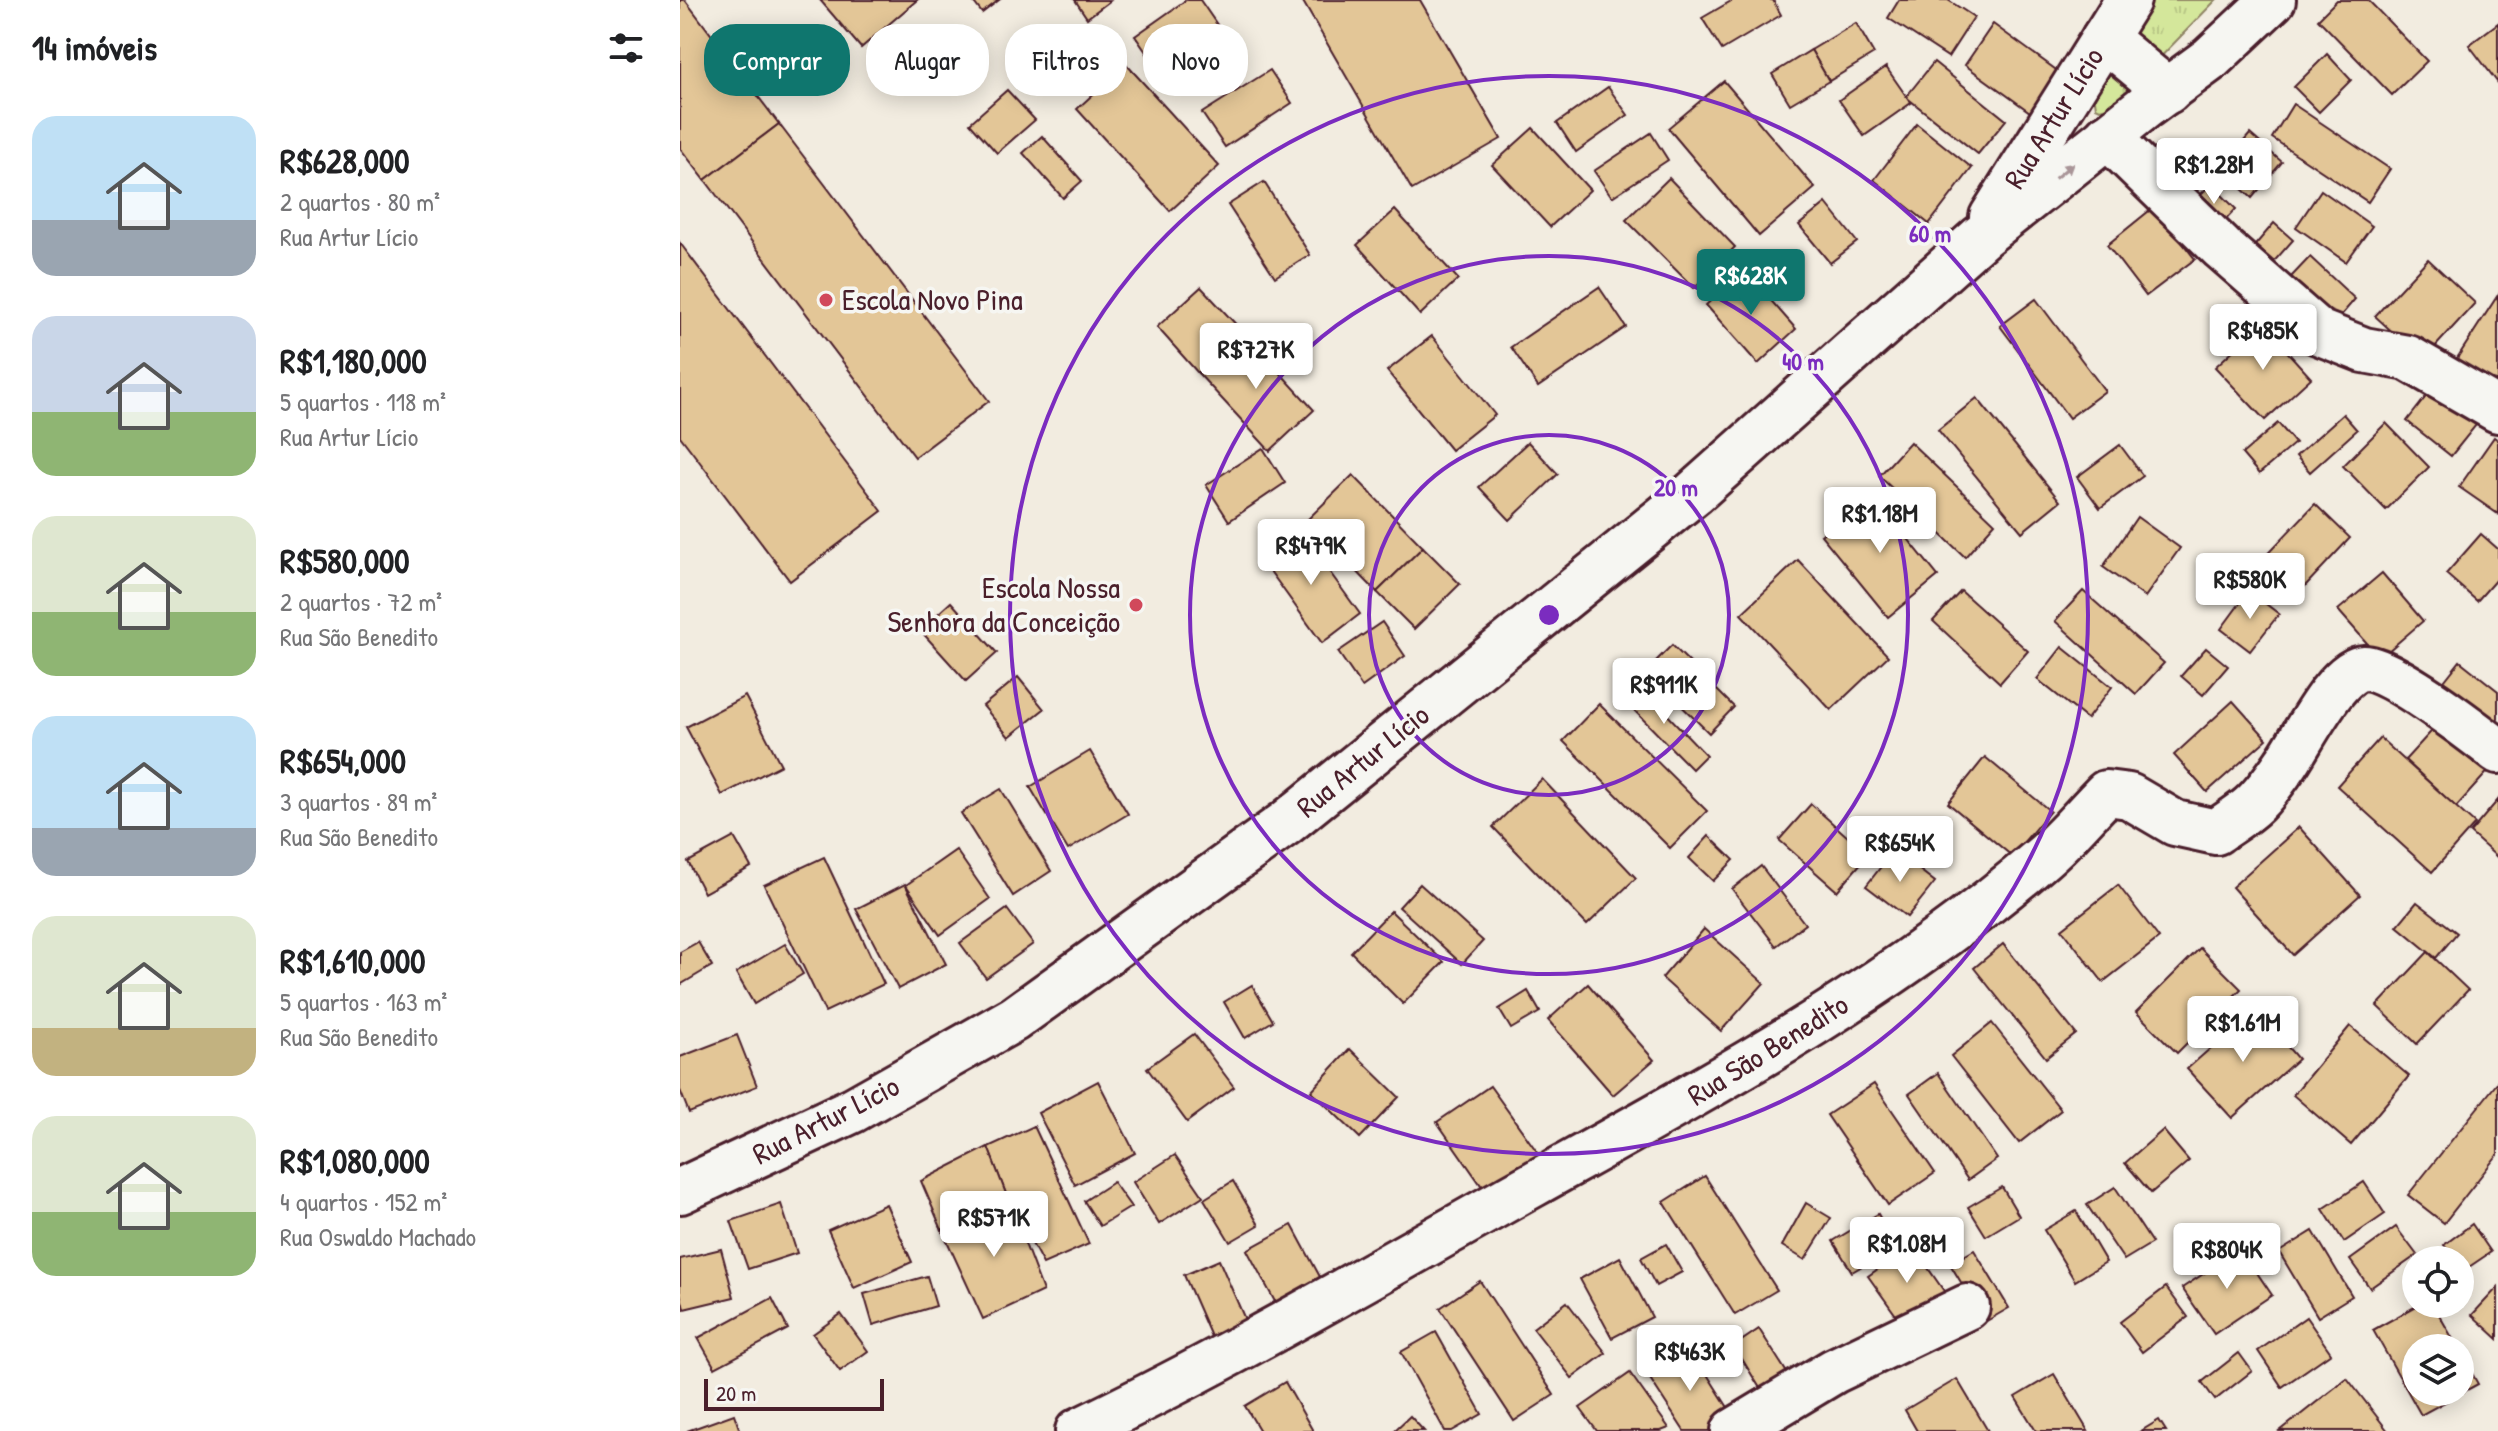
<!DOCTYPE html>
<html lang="pt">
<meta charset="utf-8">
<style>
:root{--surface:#fff;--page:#f2f2f2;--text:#202124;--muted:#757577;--accent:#0f766e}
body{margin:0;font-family:"Patrick Hand",sans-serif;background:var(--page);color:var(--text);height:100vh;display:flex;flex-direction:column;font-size:30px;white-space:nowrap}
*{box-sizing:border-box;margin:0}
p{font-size:26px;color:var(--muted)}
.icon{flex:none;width:44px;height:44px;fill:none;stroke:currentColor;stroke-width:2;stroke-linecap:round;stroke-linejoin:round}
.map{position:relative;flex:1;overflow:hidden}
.details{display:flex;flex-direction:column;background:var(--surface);width:680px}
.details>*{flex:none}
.top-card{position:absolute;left:24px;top:24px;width:760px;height:72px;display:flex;gap:16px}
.controls{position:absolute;left:1722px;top:1246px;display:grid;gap:16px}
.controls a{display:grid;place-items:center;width:72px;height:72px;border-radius:50%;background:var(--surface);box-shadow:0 4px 20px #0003;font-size:40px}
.scale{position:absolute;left:24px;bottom:20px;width:180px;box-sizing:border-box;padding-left:8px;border:4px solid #4a1f2b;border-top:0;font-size:22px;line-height:28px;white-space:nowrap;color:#4a1f2b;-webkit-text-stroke:6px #f6f6f2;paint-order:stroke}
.price{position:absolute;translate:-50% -68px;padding:0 18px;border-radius:8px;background:#fff;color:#222;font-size:26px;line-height:52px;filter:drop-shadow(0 2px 4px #0008)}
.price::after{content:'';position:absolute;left:50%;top:48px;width:24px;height:18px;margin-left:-12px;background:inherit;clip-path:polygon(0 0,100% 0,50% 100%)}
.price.on{background:var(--accent);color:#fff}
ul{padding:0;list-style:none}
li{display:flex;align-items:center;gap:24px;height:200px;padding:0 32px}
li span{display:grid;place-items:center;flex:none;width:224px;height:160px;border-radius:24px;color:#555}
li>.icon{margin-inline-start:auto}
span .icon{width:96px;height:96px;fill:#fffc;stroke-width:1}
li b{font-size:34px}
h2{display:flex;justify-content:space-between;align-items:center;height:96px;padding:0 32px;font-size:34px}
.pill{padding:0 28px;border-radius:32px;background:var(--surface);box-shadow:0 4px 20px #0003;font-size:28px;line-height:72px}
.pill.on{background:var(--accent);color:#fff}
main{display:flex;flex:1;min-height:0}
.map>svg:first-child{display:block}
.grass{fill:url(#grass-tufts);stroke:#8f8363;stroke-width:2}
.building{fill:#e3c697;stroke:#4a1f2b;stroke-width:2}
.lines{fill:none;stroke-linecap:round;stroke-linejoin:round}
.street-casing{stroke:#4a1f2b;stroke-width:50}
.street{stroke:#f6f6f2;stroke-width:44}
.oneway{fill:#a99598}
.ring{fill:none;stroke:#7b2cbf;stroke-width:4}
.poi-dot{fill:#d1495b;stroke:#f6f6f2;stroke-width:3}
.labels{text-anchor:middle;stroke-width:7;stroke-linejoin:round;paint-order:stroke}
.street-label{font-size:30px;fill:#4a1f2b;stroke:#f6f6f2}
.poi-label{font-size:30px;fill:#4a1f2b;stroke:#f6f6f2;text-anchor:start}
.centre{fill:#7b2cbf;stroke:#f6f6f2;stroke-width:4}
.ring-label{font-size:24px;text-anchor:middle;font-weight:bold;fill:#7b2cbf;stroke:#f6f6f2;stroke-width:7;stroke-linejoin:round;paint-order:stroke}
</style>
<main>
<section class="details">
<h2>14 imóveis<svg class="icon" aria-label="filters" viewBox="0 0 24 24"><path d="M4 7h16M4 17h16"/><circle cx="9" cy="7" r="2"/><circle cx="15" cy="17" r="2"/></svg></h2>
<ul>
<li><span style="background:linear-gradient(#bfe0f5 65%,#9aa5b1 0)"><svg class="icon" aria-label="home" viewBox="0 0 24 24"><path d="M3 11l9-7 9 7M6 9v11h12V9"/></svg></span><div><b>R$628,000</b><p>2 quartos · 80 m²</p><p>Rua Artur Lício</p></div></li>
<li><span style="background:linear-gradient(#c9d6e8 60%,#8fb573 0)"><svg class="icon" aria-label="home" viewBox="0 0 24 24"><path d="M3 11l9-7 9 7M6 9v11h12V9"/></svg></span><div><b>R$1,180,000</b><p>5 quartos · 118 m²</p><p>Rua Artur Lício</p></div></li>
<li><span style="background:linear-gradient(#dfe7d0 60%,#8fb573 0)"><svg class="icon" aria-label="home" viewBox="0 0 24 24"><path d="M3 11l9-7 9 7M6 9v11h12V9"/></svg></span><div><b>R$580,000</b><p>2 quartos · 72 m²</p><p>Rua São Benedito</p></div></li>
<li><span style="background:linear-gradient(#bfe0f5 70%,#9aa5b1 0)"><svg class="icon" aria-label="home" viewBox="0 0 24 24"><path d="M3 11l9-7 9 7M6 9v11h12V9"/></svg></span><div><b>R$654,000</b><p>3 quartos · 89 m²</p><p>Rua São Benedito</p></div></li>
<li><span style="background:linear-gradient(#dfe7d0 70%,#c2b280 0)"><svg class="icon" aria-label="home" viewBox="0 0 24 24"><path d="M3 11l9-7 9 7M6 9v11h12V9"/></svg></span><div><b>R$1,610,000</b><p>5 quartos · 163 m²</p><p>Rua São Benedito</p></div></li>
<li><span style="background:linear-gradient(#dfe7d0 60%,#8fb573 0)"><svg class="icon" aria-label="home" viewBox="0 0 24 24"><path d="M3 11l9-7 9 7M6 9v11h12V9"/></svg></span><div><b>R$1,080,000</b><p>4 quartos · 152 m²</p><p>Rua Oswaldo Machado</p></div></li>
</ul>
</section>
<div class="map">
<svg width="1818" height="1431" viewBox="0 0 1818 1431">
<defs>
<pattern id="grass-tufts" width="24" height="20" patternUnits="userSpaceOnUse" patternTransform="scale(2)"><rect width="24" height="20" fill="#d4e79b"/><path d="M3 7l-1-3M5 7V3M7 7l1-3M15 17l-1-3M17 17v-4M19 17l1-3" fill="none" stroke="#b8c686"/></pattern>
</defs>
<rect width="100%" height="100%" fill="#f2ece0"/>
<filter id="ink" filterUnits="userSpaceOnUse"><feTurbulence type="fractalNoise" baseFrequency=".0125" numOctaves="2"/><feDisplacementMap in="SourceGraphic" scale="16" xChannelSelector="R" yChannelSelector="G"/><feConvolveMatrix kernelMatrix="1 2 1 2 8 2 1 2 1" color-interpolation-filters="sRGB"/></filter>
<g filter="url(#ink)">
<!-- grass -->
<polygon class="grass" points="1472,0 1536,0 1434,105 1420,109 1416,107 1414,93"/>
<!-- building -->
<g class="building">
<polygon points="0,0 5,0 99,124 25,180 0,148"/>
<polygon points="140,0 237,0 181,48"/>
<polygon points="292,0 319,0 302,13"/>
<polygon points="395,0 431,0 407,18"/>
<polygon points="506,0 520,0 540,29 479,71 455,36"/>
<polygon points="622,0 740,0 821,139 732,190"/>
<polygon points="1053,0 1093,0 1101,15 1042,50 1022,18"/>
<polygon points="1219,0 1268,0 1294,17 1268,57 1208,18"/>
<polygon points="1657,0 1688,0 1747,61 1712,95 1638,19"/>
<polygon points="1176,23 1194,54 1149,81 1131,50"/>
<polygon points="1818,23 1818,83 1789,45"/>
<polygon points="1313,24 1379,72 1350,112 1285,65"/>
<polygon points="1131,50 1149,81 1110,104 1092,74"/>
<polygon points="1647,54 1671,80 1639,112 1614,87"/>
<polygon points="1254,62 1326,120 1298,154 1226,97"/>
<polygon points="446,64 539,166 490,211 397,109"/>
<polygon points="1206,67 1231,103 1184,136 1159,100"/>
<polygon points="590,70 612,103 545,147 522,113"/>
<polygon points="1044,81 1135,188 1079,236 988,128"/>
<polygon points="928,87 948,115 896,152 877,123"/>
<polygon points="327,90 355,120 317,153 290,123"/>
<polygon points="1613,104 1710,169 1688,202 1592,138"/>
<polygon points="99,124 309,401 235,457 25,180"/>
<polygon points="1237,124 1292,168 1249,224 1194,180"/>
<polygon points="853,128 910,190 870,227 812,165"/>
<polygon points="971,133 988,160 932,197 914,171"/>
<polygon points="1570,134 1602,162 1572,198 1540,169"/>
<polygon points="362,136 402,181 383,198 343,153"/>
<polygon points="989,178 1055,247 1014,288 946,220"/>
<polygon points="584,182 630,255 595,277 548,205"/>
<polygon points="1531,184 1556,209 1538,228 1512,203"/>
<polygon points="1641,190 1692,226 1666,262 1616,227"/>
<polygon points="1146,203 1177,242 1150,263 1119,225"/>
<polygon points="1474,207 1515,259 1466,296 1427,245"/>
<polygon points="715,210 778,279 740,315 677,245"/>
<polygon points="1594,223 1613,240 1590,266 1571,250"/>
<polygon points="0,243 202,511 110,581 0,436"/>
<polygon points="1630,257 1675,299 1658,319 1611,277"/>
<polygon points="1748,259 1795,303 1743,360 1695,316"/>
<polygon points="1064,270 1116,329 1078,364 1026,305"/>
<polygon points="521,287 563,332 518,373 477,327"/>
<polygon points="919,287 946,327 858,387 831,347"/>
<polygon points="1818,295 1818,396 1772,366"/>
<polygon points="1356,299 1425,391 1389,418 1320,326"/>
<polygon points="1582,324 1631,378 1585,420 1535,367"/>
<polygon points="563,332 634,410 590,451 518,373"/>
<polygon points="752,336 815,415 771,450 707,371"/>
<polygon points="1752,389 1796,425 1771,456 1727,421"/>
<polygon points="1297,398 1380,501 1342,532 1258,430"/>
<polygon points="1663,414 1677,430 1630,472 1616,456"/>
<polygon points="1598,423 1615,443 1579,474 1562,454"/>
<polygon points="1706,423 1749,467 1706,510 1663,466"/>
<polygon points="1814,437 1818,440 1818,514 1779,487"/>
<polygon points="848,442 878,474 830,520 799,487"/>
<polygon points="1230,442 1315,523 1285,557 1199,476"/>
<polygon points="1440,445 1463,476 1420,508 1397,477"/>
<polygon points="583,448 605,483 549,521 526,485"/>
<polygon points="673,475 743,547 697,592 627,520"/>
<polygon points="1192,494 1258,576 1208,617 1141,535"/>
<polygon points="1635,504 1670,538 1611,601 1575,567"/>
<polygon points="1457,517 1500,548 1465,597 1423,567"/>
<polygon points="620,531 680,614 642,643 582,560"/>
<polygon points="1801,534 1818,549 1818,577 1797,601 1766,574"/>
<polygon points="743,547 780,584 734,629 697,592"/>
<polygon points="1118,560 1208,656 1151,710 1061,614"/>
<polygon points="1702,573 1743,621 1700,658 1658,610"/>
<polygon points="1281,591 1348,651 1320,683 1253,621"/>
<polygon points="1403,591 1484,663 1456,694 1375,621"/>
<polygon points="1569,591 1599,614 1570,651 1541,629"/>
<polygon points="271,602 317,653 286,681 240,630"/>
<polygon points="702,622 725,656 682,687 658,652"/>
<polygon points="992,645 1054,707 1029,733 966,671"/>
<polygon points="1382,647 1432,687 1407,719 1357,679"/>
<polygon points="1526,648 1548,666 1523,695 1501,676"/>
<polygon points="1780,661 1818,691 1818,718 1813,725 1761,685"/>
<polygon points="338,677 364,709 329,737 303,706"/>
<polygon points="958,684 1026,755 1012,769 943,699"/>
<polygon points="65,696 101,765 42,795 6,727"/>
<polygon points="1553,701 1587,739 1527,792 1494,755"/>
<polygon points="919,704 1027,811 990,848 883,741"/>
<polygon points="1760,722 1811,768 1776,807 1725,760"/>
<polygon points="1700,738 1795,824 1752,872 1657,786"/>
<polygon points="410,751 448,814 388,850 350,787"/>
<polygon points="1305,757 1370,811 1332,856 1268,803"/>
<polygon points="862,779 956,878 907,925 813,827"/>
<polygon points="321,789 371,871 333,896 281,813"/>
<polygon points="1818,800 1818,858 1790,833"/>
<polygon points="1131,804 1188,855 1157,891 1099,840"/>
<polygon points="1619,827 1680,895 1613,955 1552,887"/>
<polygon points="1029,836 1054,860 1033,881 1009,858"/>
<polygon points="54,837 71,867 24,893 8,862"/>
<polygon points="276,850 310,899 260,935 226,885"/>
<polygon points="1214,850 1255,882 1227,917 1186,886"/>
<polygon points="144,857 204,984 145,1012 84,885"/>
<polygon points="1081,866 1125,924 1096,946 1052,889"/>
<polygon points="225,884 266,964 218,989 176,909"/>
<polygon points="740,884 803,941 782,964 719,907"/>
<polygon points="1438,885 1479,938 1423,982 1382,929"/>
<polygon points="1737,902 1777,933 1756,958 1717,926"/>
<polygon points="327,909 353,944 306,978 280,943"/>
<polygon points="711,911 764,962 723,1004 671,952"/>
<polygon points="1024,929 1084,983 1041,1031 982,978"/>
<polygon points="18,942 32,966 0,985 0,952"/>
<polygon points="105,944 123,974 74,1004 56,973"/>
<polygon points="1323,944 1396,1034 1366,1058 1294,968"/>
<polygon points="1520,948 1561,989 1497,1053 1456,1012"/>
<polygon points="1748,952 1788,990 1737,1044 1697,1006"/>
<polygon points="908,984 974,1060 933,1095 868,1020"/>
<polygon points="572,985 593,1021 565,1038 544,1002"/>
<polygon points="848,991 860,1012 831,1029 819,1009"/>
<polygon points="1575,1009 1618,1059 1552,1118 1507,1069"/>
<polygon points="1312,1023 1381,1110 1339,1143 1271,1056"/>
<polygon points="1670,1026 1729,1076 1671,1145 1613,1095"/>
<polygon points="514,1034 554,1087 507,1122 467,1068"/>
<polygon points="57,1035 77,1086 9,1113 0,1090 0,1057"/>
<polygon points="670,1049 719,1097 680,1138 631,1091"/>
<polygon points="1258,1073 1317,1159 1288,1180 1229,1094"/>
<polygon points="418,1081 455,1153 395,1185 358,1113"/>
<polygon points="1818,1082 1818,1154 1764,1223 1728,1195"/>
<polygon points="1194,1084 1255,1173 1208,1205 1147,1115"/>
<polygon points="810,1086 863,1160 810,1198 757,1122"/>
<polygon points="354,1126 409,1244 363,1264 328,1199 308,1147"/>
<polygon points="1483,1130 1509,1161 1471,1193 1445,1163"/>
<polygon points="308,1147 328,1199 262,1230 241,1181"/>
<polygon points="495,1155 523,1196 479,1224 453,1182"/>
<polygon points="1025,1176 1097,1290 1055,1315 984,1202"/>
<polygon points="553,1181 579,1225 550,1242 524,1199"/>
<polygon points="433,1182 451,1207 420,1226 404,1201"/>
<polygon points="1684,1182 1705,1214 1664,1242 1643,1209"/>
<polygon points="1322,1187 1339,1216 1306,1236 1288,1207"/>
<polygon points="1435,1187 1472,1243 1444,1260 1407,1205"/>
<polygon points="328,1199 363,1291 303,1319 262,1230"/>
<polygon points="1126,1203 1151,1218 1125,1260 1102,1246"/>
<polygon points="101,1204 117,1253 68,1269 51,1221"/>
<polygon points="206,1204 232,1262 174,1288 148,1230"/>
<polygon points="1396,1211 1426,1262 1395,1281 1364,1230"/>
<polygon points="1198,1214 1216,1246 1172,1272 1153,1241"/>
<polygon points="1792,1224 1811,1252 1783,1271 1780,1260 1775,1260 1764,1245"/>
<polygon points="612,1225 645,1286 600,1311 567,1250"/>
<polygon points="1716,1227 1737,1255 1690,1288 1670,1260"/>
<polygon points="1633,1231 1672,1296 1638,1317 1599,1252"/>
<polygon points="986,1244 1002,1272 976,1286 961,1258"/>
<polygon points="1232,1245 1266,1294 1223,1325 1188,1276"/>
<polygon points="41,1249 54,1297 4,1309 0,1292 0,1259"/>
<polygon points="1561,1249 1592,1295 1534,1334 1502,1288"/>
<polygon points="1294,1250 1329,1308 1305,1322 1270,1264"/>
<polygon points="940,1257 972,1317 932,1338 900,1279"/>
<polygon points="539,1260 567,1324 532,1339 504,1275"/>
<polygon points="247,1276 256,1306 193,1325 184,1294"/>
<polygon points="800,1281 874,1395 834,1421 760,1308"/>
<polygon points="1486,1287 1508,1317 1462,1352 1440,1322"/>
<polygon points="1818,1287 1818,1339 1792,1315"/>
<polygon points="92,1298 108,1329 35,1368 18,1338"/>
<polygon points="887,1302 926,1353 892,1378 853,1328"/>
<polygon points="1740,1304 1753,1304 1778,1348 1736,1348 1736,1392 1780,1392 1780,1352 1798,1384 1741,1415 1693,1330"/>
<polygon points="161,1314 188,1351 160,1371 133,1334"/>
<polygon points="1626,1317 1651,1353 1602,1387 1578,1351"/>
<polygon points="1079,1329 1109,1376 1083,1393 1054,1346"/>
<polygon points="756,1332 802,1414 772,1431 765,1431 721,1352"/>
<polygon points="1009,1346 1054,1417 1032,1431 1004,1431 967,1374"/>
<polygon points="1559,1353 1572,1371 1535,1400 1522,1382"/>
<polygon points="950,1373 989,1428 981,1431 917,1431 900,1408"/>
<polygon points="1374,1374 1408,1431 1356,1431 1335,1397"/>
<polygon points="1667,1378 1708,1431 1600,1431"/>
<polygon points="1277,1379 1308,1431 1237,1431 1225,1410"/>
<polygon points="605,1382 633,1431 580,1431 565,1406"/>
<polygon points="54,1414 60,1431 7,1431"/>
<polygon points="730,1416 744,1431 714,1431"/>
<polygon points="1479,1420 1486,1431 1461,1431"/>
</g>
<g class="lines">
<!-- street casing -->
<g class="street-casing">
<g id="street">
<polyline points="1424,38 1488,91"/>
<polyline points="1427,136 1542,248 1638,332 1684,350 1728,358 1818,410"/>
<polyline points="1312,217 1448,0"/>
<polyline points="0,1191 173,1110 334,1019 606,823 1014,493 1301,237 1466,106 1530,59 1593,0"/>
<path d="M398,1431C554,1356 703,1268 854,1184C1030,1086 1209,990 1362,858C1385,839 1405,814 1426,793L1449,796L1495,823L1536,832C1548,823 1564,814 1575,803C1586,792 1596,778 1605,765C1621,743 1656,669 1684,668C1710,667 1795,733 1818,751"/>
<polyline points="1054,1431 1154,1371 1287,1307"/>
</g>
</g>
<!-- street -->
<use href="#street" class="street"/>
</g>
<!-- one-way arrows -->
<defs><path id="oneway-solid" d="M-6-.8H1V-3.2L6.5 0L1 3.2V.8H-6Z" transform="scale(2)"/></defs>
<use class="oneway" href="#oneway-solid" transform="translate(1384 171) rotate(-39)"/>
</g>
<!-- distance rings -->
<g class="ring">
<circle cx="869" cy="615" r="180"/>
<circle cx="869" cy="615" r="359"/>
<circle cx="869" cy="615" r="539"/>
</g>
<!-- markers -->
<g class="poi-dot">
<circle cx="146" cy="300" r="8"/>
<circle cx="456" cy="605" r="8"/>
</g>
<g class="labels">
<!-- street labels -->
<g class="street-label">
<text transform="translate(1374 118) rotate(-58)" y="10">Rua Artur Lício</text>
<text transform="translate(683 761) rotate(-39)" y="10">Rua Artur Lício</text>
<text transform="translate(1088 1050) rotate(-32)" y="10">Rua São Benedito</text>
<text transform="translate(146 1120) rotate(-27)" y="10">Rua Artur Lício</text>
</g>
<!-- poi labels -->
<g class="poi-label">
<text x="162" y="310">Escola Novo Pina</text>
<text x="440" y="598" text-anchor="end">Escola Nossa<tspan x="440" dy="34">Senhora da Conceição</tspan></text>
</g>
</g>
<circle cx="869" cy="615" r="12" class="centre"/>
<g class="ring-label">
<text x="1250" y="242">60 m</text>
<text x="1123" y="370">40 m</text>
<text x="996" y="496">20 m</text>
</g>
</svg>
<div class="controls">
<a><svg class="icon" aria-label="locate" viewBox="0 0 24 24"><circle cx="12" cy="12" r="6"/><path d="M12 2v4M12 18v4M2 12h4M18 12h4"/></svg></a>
<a><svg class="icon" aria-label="layers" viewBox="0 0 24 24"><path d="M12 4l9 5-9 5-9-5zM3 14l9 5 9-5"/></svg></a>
</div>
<div class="scale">20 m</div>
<b class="price" style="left:1534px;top:206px">R$1.28M</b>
<b class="price on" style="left:1071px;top:317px">R$628K</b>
<b class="price" style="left:1583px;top:372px">R$485K</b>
<b class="price" style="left:576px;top:391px">R$727K</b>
<b class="price" style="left:1200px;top:555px">R$1.18M</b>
<b class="price" style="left:631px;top:587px">R$479K</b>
<b class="price" style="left:1570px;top:621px">R$580K</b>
<b class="price" style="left:984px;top:726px">R$911K</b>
<b class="price" style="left:1220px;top:884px">R$654K</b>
<b class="price" style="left:1563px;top:1064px">R$1.61M</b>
<b class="price" style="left:314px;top:1259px">R$571K</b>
<b class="price" style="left:1227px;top:1285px">R$1.08M</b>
<b class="price" style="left:1547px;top:1291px">R$804K</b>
<b class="price" style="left:1010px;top:1393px">R$463K</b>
<div class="top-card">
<a class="pill on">Comprar</a>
<a class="pill">Alugar</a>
<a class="pill">Filtros</a>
<a class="pill">Novo</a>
</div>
</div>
</main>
